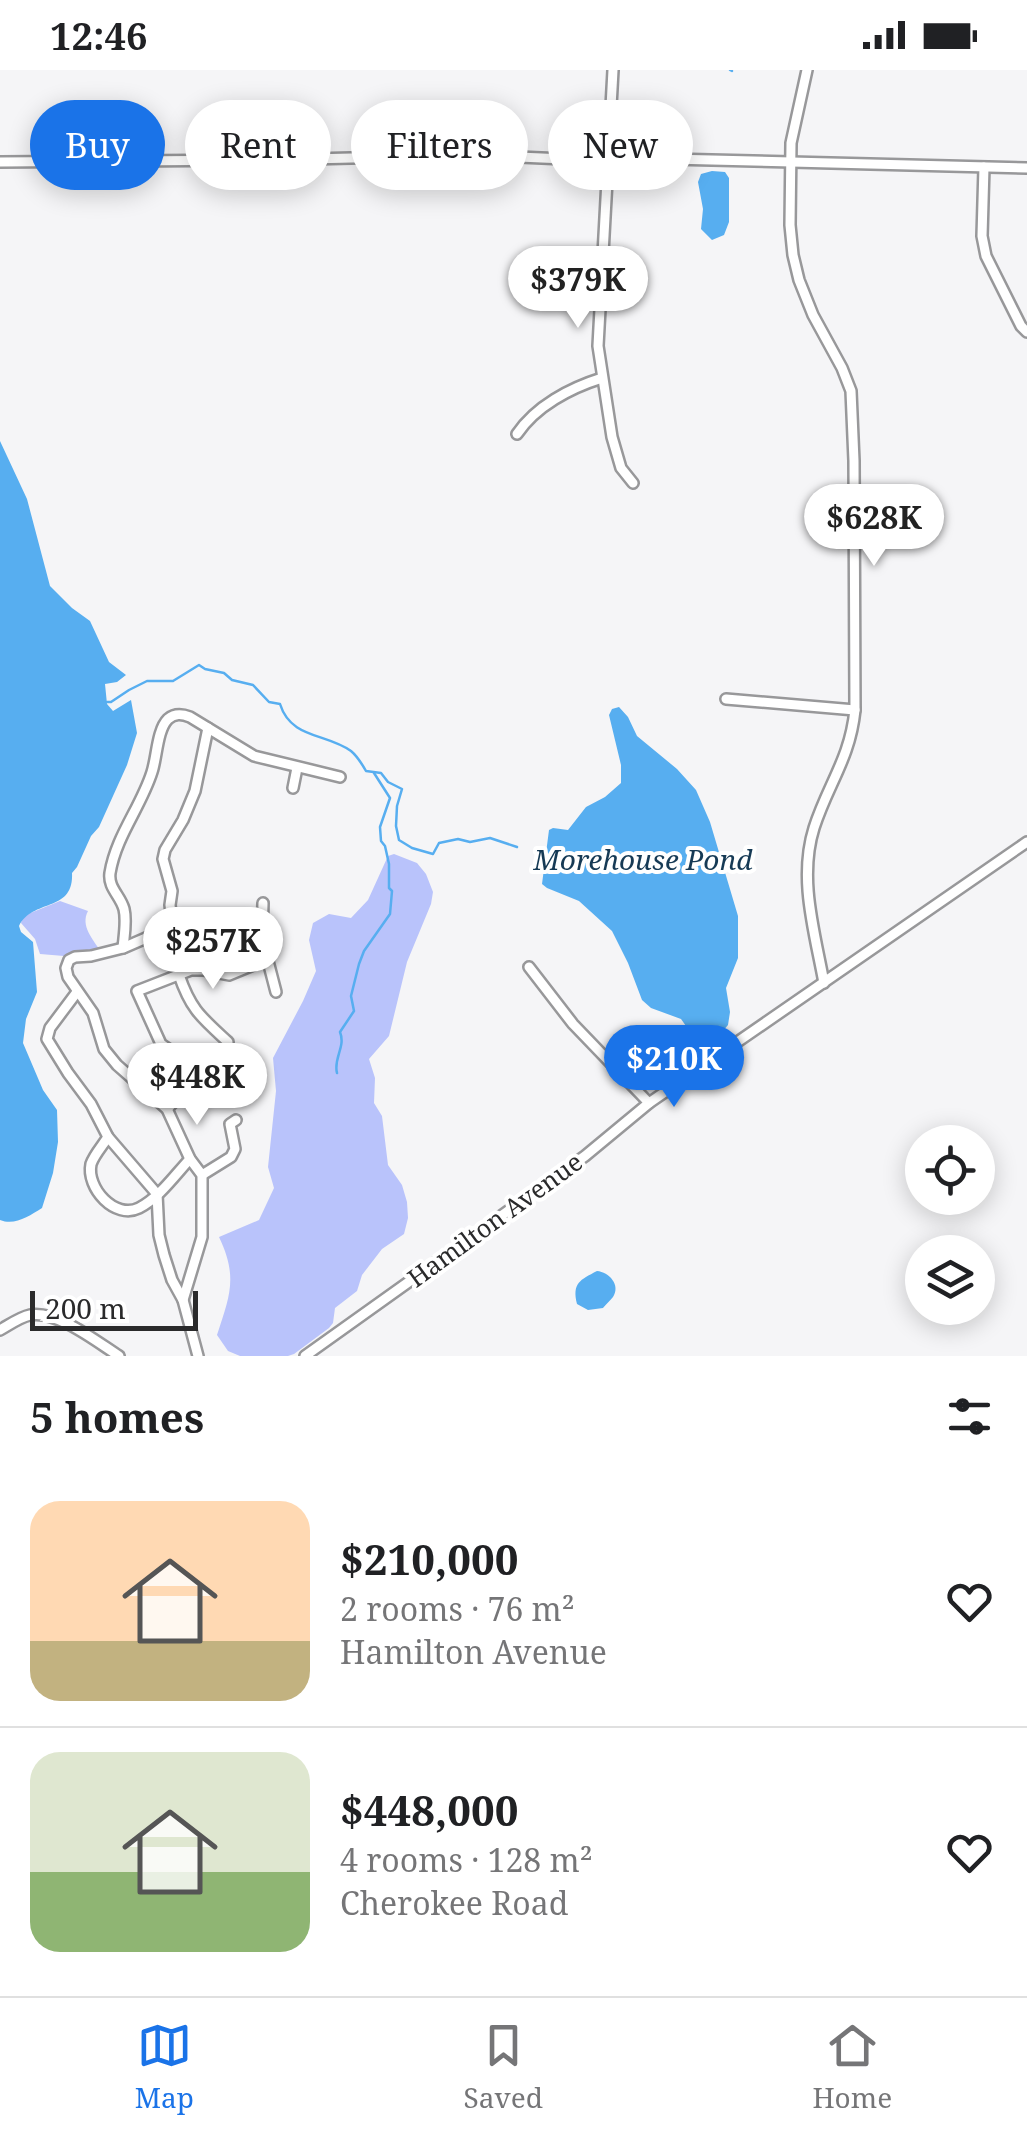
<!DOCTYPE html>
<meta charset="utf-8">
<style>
:root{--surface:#fff;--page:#f2f2f2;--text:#202124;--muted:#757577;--line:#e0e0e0;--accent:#1a73e8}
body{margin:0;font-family:"Noto Serif",serif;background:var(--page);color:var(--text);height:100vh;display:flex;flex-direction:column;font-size:38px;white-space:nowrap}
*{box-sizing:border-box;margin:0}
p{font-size:32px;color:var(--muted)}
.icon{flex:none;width:55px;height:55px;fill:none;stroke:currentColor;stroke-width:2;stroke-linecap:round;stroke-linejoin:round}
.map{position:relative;height:1286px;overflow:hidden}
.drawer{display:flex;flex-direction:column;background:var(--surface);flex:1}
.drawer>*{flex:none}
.guide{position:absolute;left:30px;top:30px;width:968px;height:90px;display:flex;gap:20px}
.controls{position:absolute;left:905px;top:1055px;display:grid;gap:20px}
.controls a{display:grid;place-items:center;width:90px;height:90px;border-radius:50%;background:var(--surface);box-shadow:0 5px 25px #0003;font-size:50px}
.scale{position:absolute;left:30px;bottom:25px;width:168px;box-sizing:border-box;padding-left:10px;border:5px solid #2a2a2b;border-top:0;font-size:28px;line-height:35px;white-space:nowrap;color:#2a2a2b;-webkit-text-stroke:8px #fff;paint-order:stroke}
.price{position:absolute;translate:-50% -85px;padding:0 22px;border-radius:35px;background:#fff;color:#222;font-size:32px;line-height:65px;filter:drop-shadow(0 2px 5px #0008)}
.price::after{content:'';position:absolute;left:50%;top:60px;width:30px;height:22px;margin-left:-15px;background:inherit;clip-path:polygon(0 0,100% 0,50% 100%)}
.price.current{background:var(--accent);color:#fff}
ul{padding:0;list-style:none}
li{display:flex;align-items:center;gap:30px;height:250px;padding:0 30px}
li+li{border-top:2px solid var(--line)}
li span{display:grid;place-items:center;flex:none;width:280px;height:200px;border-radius:30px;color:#555}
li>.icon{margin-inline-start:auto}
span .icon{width:120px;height:120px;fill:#fffc;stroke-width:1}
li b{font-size:42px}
h2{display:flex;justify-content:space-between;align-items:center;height:120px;padding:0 30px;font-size:42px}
.pill{padding:0 35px;border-radius:45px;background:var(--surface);box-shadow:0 5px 25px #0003;font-size:35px;line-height:90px}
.pill.current{background:var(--accent);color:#fff}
.status{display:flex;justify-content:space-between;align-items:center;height:70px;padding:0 50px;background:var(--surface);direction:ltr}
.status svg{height:28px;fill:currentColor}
.menu{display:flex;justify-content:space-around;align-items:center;height:140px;border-top:2px solid var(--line);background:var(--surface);font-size:28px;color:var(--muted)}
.menu a{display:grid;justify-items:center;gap:5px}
.menu .current{color:var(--accent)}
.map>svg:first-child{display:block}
.green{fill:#b9c3fb}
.water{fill:#57aef0}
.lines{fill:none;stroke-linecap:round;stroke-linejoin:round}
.stream{stroke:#57aef0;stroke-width:2.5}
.minor-casing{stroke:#98989a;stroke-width:14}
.minor{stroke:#fff;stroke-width:9}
.labels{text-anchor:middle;stroke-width:8;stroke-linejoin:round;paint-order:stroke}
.street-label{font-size:25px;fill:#2a2a2b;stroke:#fff}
.water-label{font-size:28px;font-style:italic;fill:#163a55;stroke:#fff}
</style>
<div class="status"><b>12:46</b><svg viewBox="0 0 49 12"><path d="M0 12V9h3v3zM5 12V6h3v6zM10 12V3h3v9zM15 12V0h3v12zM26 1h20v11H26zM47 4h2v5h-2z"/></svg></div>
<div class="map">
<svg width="1027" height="1286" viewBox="0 0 1027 1286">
<rect width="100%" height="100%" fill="#f5f5f7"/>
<!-- green -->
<g class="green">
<path d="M394,784L417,793L426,804L433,822L431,834L407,892L389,966L369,989L375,1008L374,1033L382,1046L388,1095L402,1115L407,1132L408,1148L404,1164L382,1179L362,1205L357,1221L335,1238L333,1253L329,1258L294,1284L288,1286H240L228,1281L217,1265C230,1225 238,1207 219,1167L259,1150L274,1118L268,1097L276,1021L273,988L303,931L316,901L309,870L313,853L329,844L351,848L368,830L388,786Z"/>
<path d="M60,831L88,841C80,856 93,869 101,882L88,888L40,884L35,869L21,853L23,846Z"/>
</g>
<!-- water -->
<g class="water">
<polygon points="712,101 725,102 729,108 729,152 724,165 712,170 701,159 703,139 698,112 701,104"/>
<path d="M0,371L27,429L50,516L72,538L90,551L109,592L126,605L117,612L105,614L107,634L113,641L131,630L137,663L127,695L99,757L91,766L77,797L72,803C74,843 33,828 19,856L21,862L33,872L37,922L26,949L23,973L43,1020L57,1040L58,1072L53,1103L42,1138C29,1146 15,1156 0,1150Z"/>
<polygon points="619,637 628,647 637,666 677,699 696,720 710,752 738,846 738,888 726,918 730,942 728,955 709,977 703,980 681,949 651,938 642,930 628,893 612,861 579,831 547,818 542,814 549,760 553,758 568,760 586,737 605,727 621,713 621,695 609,645 612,639"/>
<path d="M597,1201C609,1202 621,1215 613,1227C610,1231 606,1234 603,1238L588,1240L577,1234C572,1213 580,1210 597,1201Z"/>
</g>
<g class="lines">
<!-- stream -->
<g class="stream">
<polyline points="730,0 732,1"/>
<path d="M107,632H111L129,620L147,611H173L199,595L205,599L224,603L232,610L253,615L269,632L280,634C291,669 326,663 351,681C357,686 362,694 366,701L381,703L388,712L402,719L397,736L396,756L399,770L412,778L433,784L439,773L458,769L470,772L490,768L517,777"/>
<polyline points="538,791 545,792"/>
<path d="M337,1003C333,988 346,977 340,962L354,941L351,926L359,894L364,881L390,844L392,821L389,818V794L385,776L381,771L380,757L390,728L374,703"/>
</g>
<!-- minor casing -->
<g class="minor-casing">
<g id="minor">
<polyline points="613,0 598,276 612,367 621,398 633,413"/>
<path d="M807,0L791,73L790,155L793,185L799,210L813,245L842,298L851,321L854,391L855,640C850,689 828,714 814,758C798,809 815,863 824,913"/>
<polyline points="0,92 269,90 475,85 609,91 670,89 1027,98"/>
<polyline points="984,97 982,166 986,186 1021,256 1027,262"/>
<path d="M517,364C536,336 570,318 602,308"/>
<polyline points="726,629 855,640"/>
<polyline points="293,718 297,698"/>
<polyline points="263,833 262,868 276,922"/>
<polyline points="172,852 170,835 172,821 163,789 165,780 183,750 195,721 208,658"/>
<path d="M123,878C124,866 127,851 124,839C120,825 108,818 110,803C116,766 141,737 152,702C157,687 157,660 168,649C175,643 182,644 190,647L254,686L340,707"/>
<polyline points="529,897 573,954 649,1033"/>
<polyline points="77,922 50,958 47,969 68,1003 91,1034 108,1067 157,1124 159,1165 164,1185 172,1210 183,1230 198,1286"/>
<polyline points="199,1006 190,994 161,974 137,921 191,900 203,900 229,905 256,894 266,885"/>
<path d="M167,1039L199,1006L227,984L228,972C201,947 191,940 179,905"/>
<path d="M108,1067C103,1075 94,1085 91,1094C86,1118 115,1150 139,1138C159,1128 175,1105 190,1089"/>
<polyline points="202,1105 231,1087 235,1079 230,1054 236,1050"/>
<polyline points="183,1230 202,1167 202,1105 190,1089 167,1039 117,995 104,979 93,943 68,907 66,898 69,890 75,887 91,886 123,878 153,865 172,852 235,851 249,855 261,864"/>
<path d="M0,1260C9,1255 20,1247 30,1245C57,1240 97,1272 119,1286"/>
<polyline points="305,1286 585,1086 649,1033 1027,772"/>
</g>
</g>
<!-- minor -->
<use href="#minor" class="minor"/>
</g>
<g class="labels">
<!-- street labels -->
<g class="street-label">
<text transform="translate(495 1150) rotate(-36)" y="9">Hamilton Avenue</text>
</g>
<!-- water labels -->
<g class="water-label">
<text x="643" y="800">Morehouse Pond</text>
</g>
</g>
</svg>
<div class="controls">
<a><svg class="icon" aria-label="locate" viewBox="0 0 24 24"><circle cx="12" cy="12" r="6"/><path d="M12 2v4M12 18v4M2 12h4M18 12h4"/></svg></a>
<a><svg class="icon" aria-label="layers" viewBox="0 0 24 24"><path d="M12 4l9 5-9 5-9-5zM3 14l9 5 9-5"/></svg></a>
</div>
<div class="scale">200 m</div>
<b class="price" style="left:578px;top:261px">$379K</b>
<b class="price" style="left:874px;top:499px">$628K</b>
<b class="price" style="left:213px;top:922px">$257K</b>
<b class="price current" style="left:674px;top:1040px">$210K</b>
<b class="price" style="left:197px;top:1058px">$448K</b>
<div class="guide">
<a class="pill current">Buy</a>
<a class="pill">Rent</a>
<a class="pill">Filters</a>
<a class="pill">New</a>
</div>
</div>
<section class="drawer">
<h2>5 homes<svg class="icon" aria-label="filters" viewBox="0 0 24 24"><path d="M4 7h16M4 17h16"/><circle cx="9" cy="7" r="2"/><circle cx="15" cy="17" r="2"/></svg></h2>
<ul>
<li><span style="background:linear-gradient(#ffd9b3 70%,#c2b280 0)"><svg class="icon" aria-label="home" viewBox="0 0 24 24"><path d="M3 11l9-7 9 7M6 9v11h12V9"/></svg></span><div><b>$210,000</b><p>2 rooms · 76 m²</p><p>Hamilton Avenue</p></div><svg class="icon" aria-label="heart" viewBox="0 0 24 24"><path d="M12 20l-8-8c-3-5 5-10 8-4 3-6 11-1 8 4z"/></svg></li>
<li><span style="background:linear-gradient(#dfe7d0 60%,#8fb573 0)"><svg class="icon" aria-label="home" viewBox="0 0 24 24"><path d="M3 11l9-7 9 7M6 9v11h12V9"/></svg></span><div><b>$448,000</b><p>4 rooms · 128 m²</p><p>Cherokee Road</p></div><svg class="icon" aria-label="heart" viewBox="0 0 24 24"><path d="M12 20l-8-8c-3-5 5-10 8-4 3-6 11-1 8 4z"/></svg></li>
</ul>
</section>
<nav class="menu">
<a class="current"><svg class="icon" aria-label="map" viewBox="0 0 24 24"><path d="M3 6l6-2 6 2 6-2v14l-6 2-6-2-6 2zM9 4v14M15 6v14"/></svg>Map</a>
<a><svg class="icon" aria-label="saved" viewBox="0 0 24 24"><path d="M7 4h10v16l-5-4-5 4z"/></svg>Saved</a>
<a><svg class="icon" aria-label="home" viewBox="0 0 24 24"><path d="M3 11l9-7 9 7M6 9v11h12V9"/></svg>Home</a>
</nav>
